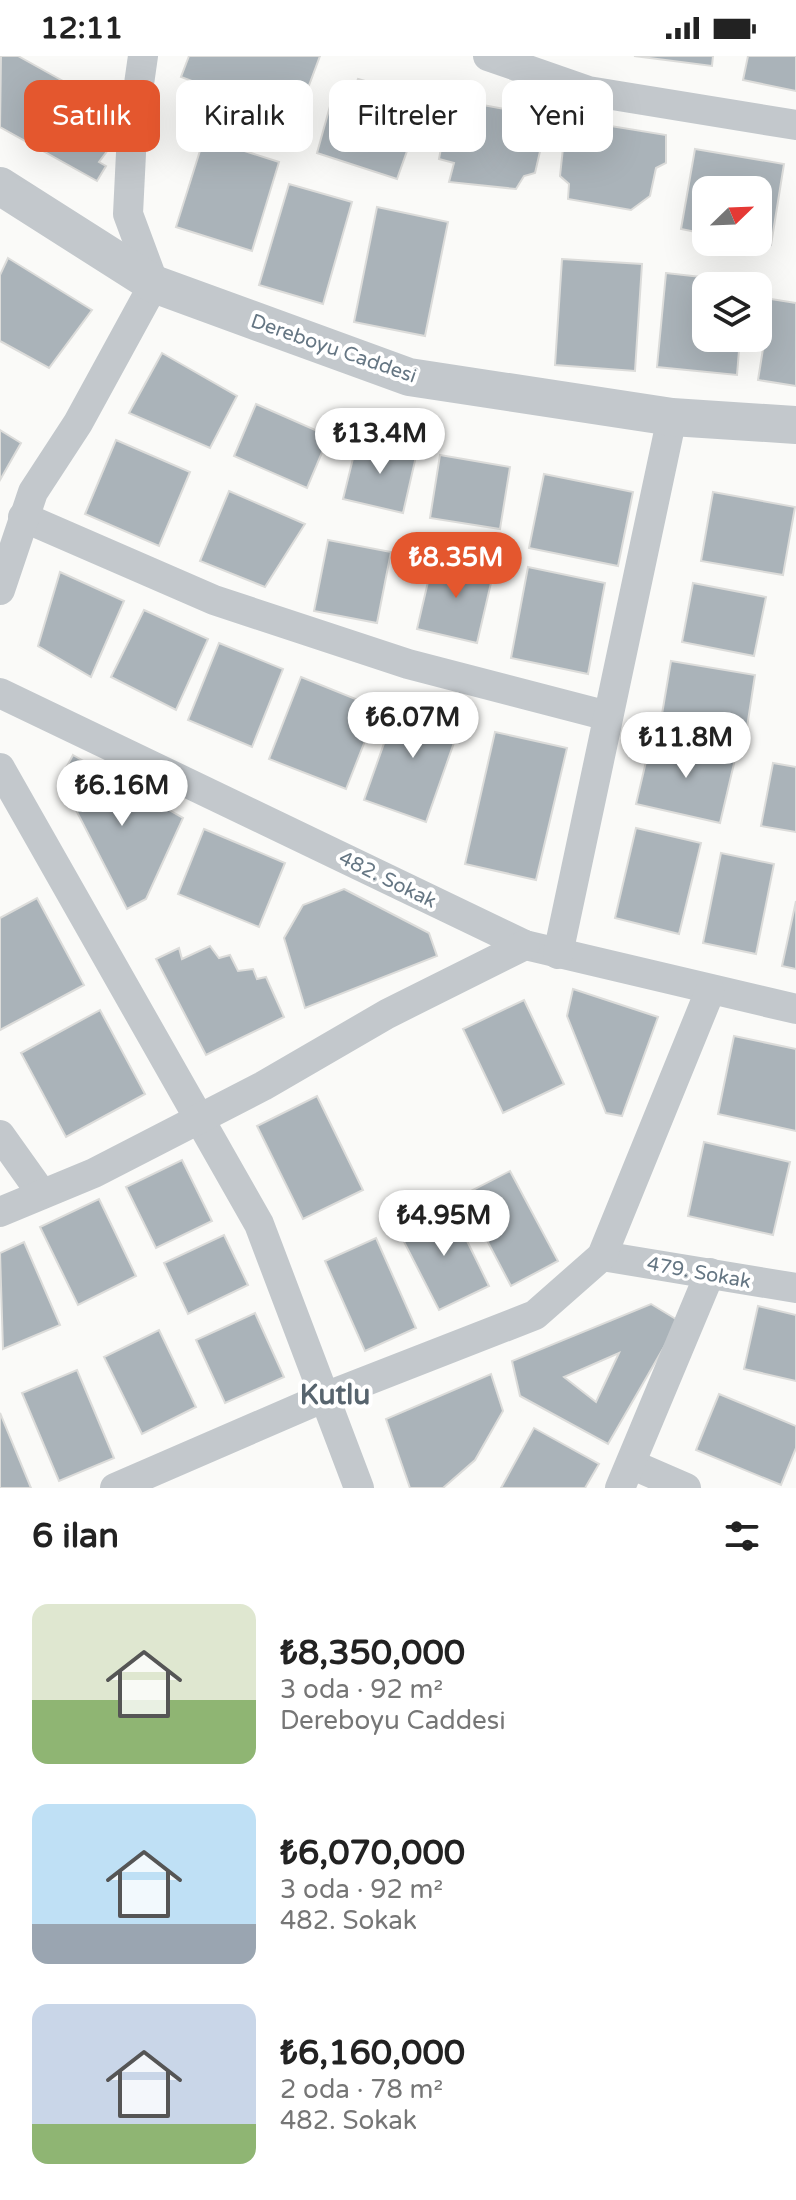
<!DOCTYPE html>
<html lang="tr">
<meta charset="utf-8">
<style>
:root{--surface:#fff;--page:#f2f2f2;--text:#222;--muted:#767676;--accent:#e4572e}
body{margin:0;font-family:"Varela Round",sans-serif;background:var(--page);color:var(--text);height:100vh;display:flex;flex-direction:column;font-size:30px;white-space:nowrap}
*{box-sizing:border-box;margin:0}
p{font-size:26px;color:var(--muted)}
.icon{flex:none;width:44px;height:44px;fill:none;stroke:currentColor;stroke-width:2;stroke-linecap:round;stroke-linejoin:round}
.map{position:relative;height:1432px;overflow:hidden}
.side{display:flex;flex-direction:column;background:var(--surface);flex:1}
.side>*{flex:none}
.banner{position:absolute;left:24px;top:24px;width:748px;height:72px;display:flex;gap:16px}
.needle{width:52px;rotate:67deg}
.controls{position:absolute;left:692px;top:120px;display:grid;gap:16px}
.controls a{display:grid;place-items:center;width:80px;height:80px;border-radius:16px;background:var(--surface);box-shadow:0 8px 32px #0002;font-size:40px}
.price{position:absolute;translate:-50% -68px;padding:0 18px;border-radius:28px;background:#fff;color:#222;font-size:26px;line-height:52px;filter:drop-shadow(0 2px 4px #0008)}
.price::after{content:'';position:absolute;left:50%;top:48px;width:24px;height:18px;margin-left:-12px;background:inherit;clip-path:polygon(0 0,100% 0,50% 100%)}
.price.selected{background:var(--accent);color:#fff}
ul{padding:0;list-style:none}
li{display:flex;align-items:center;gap:24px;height:200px;padding:0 32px}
li span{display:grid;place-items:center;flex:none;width:224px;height:160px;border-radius:16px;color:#555}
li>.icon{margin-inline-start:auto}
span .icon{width:96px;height:96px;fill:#fffc;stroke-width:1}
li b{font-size:34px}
h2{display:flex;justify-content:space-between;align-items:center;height:96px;padding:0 32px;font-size:34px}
.chip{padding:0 28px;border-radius:16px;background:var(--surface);box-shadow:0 8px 32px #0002;font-size:28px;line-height:72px}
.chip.selected{background:var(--accent);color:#fff}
.status{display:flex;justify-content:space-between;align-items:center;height:56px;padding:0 40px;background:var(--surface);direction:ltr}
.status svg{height:22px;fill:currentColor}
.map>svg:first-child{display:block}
.building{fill:#aab3b9;stroke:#dcdcda;stroke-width:2;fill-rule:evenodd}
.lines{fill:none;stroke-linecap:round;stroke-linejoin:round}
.minor{stroke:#c3c8cc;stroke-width:30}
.tertiary{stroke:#c3c8cc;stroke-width:38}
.labels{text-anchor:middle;stroke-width:8;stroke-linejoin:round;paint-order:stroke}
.street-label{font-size:20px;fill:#657683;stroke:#fff}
.district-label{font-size:28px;font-weight:bold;fill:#57646e;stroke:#fff}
</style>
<div class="status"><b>12:11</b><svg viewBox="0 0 49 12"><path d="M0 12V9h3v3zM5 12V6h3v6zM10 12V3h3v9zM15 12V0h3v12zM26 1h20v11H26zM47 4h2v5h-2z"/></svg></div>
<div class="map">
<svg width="796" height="1432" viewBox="0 0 796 1432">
<rect width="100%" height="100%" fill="#fafaf8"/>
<!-- building -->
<g class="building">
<polygon points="1,0 18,0 106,49 95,64 103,69 95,78 111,90 99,106 106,110 97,125 0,71"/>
<polygon points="189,0 320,0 296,64 181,21"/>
<polygon points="634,0 713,0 712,10"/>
<polygon points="748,0 796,0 796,35 743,24"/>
<polygon points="358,23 426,42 397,123 317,97 332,43 350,45"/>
<polygon points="450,43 548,61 535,117 524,120 516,133 449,126 454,107 439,103"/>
<polygon points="568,63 666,79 666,107 656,112 650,140 631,154 568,143 569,128 560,120 563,92 561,86"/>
<polygon points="204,82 279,106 252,195 176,171"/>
<polygon points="695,93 784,108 771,189 756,186 758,134 706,134 706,178 681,173"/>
<polygon points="289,128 352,146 323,248 259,229"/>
<polygon points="377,151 448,166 425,280 354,266"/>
<polygon points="8,202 92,254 49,312 0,285 0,219"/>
<polygon points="562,203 642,208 635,315 555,309"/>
<polygon points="666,217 746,226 745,230 706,230 706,282 740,282 737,319 657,311"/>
<polygon points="771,243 796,247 796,330 758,324"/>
<polygon points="162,297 237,340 210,392 129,357"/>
<polygon points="256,348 329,380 307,432 234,400"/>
<polygon points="0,374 21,387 0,424"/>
<polygon points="358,382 417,396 403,457 343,443"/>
<polygon points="116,384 190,416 159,490 85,458"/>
<polygon points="440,399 510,411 500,473 430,462"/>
<polygon points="544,418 633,436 618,510 529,492"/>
<polygon points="229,435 305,468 265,531 200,505"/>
<polygon points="713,436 795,451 783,519 701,505"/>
<polygon points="328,484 391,496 377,567 314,555"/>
<polygon points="434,500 494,514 477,587 417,573"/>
<polygon points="528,511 605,527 588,618 511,602"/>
<polygon points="60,516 124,545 91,621 38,590"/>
<polygon points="693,527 766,541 754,600 682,586"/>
<polygon points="144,554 208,583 176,654 111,621"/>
<polygon points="219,587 283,613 252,691 188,664"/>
<polygon points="671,605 755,619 746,678 661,664"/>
<polygon points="301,621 378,652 346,733 269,703"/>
<polygon points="400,642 462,664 426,766 364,744"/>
<polygon points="495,676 567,692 536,824 465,808"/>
<polygon points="652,680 736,699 720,767 636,748"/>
<polygon points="73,699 183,762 146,843 127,853 60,723"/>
<polygon points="773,707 796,711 796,776 761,770"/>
<polygon points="636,772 701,787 679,878 615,862"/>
<polygon points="204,773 285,807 259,871 178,838"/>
<polygon points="721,797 774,808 756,898 703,887"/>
<polygon points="344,833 429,877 437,900 305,952 284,882 303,849"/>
<polygon points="37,842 84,929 0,974 0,862"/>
<polygon points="796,845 796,913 782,910"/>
<polygon points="210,890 219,902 230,899 238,915 253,913 257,923 266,921 284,961 206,999 156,903 179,892 182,903"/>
<polygon points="573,933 658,961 622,1060 606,1057 567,960"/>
<polygon points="524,944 564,1028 503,1057 463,973"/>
<polygon points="100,954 145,1038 66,1081 21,997"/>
<polygon points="734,980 796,993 796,1075 718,1058"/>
<polygon points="317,1040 363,1134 303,1163 257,1070"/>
<polygon points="704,1086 790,1106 773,1179 688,1160"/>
<polygon points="182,1104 212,1165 156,1192 126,1131"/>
<polygon points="510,1115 558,1205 511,1230 463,1139"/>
<polygon points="99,1143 136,1220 78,1249 40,1171"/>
<polygon points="451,1152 489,1230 439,1254 398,1174"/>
<polygon points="224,1179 248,1229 188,1258 164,1207"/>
<polygon points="376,1182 416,1272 365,1295 325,1205"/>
<polygon points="24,1186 60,1269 3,1293 0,1197"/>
<path d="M651,1248L679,1265L608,1388L520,1340L512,1305ZM619,1297L596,1346L564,1321Z"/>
<polygon points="758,1250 796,1259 796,1325 744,1313"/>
<polygon points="255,1257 284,1321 225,1347 196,1284"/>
<polygon points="159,1274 196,1351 142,1378 104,1301"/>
<polygon points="77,1314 114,1402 59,1425 22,1337"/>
<polygon points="491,1318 503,1355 475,1404 443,1432 410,1432 386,1363"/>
<polygon points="719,1338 796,1370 796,1392 781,1429 696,1394"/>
<polygon points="0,1357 31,1432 0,1432"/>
<polygon points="534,1372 599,1408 585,1432 501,1432"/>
</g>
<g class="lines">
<!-- minor -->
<g class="minor">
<polyline points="488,0 588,35 796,69"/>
<polyline points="23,461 214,544 408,608 608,660"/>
<polyline points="0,534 33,436 78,367 154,228 128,158 132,77 143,0"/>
<polyline points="0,637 525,889 796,953"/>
<polyline points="0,712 259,1168 359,1432"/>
<polyline points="558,898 672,361"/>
<polyline points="0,1079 42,1138"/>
<polyline points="0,1156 94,1117 263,1030 387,958 525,889"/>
<polyline points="602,1200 796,1232"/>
<polyline points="633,1409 686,1432"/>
<polyline points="115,1432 325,1341 535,1259 602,1200 710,935"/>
<polyline points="620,1432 710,1217"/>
</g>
<!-- tertiary -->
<polyline class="tertiary" points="0,130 154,228 409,321 672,361 796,369"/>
</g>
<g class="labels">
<!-- street labels -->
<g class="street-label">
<text transform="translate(334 292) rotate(19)" y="7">Dereboyu Caddesi</text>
<text transform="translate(388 823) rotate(26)" y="7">482. Sokak</text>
<text transform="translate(699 1216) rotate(10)" y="7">479. Sokak</text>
</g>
<!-- district labels -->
<g class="district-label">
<text x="335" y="1348">Kutlu</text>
</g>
</g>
</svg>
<div class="controls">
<a><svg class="needle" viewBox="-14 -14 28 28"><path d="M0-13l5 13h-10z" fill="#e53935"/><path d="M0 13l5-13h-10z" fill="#767676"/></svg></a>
<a><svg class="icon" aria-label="layers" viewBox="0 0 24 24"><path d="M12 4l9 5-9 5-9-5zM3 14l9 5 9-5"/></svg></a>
</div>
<b class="price" style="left:380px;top:420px">₺13.4M</b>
<b class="price selected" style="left:456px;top:544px">₺8.35M</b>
<b class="price" style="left:413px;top:704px">₺6.07M</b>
<b class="price" style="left:686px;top:724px">₺11.8M</b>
<b class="price" style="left:122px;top:772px">₺6.16M</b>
<b class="price" style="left:444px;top:1202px">₺4.95M</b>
<div class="banner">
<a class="chip selected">Satılık</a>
<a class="chip">Kiralık</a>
<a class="chip">Filtreler</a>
<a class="chip">Yeni</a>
</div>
</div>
<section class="side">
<h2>6 ilan<svg class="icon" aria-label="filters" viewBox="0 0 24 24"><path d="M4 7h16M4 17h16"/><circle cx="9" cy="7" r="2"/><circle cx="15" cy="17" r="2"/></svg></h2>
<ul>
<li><span style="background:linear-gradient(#dfe7d0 60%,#8fb573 0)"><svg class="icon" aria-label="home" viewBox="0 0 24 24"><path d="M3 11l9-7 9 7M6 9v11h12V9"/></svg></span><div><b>₺8,350,000</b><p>3 oda · 92 m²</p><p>Dereboyu Caddesi</p></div></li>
<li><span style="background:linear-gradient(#bfe0f5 75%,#9aa5b1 0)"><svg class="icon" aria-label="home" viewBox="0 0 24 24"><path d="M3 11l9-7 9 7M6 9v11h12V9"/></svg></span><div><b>₺6,070,000</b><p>3 oda · 92 m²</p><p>482. Sokak</p></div></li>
<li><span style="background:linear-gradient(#c9d6e8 75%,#8fb573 0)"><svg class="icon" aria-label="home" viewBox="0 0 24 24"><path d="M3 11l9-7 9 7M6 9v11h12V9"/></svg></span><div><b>₺6,160,000</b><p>2 oda · 78 m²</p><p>482. Sokak</p></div></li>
</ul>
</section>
